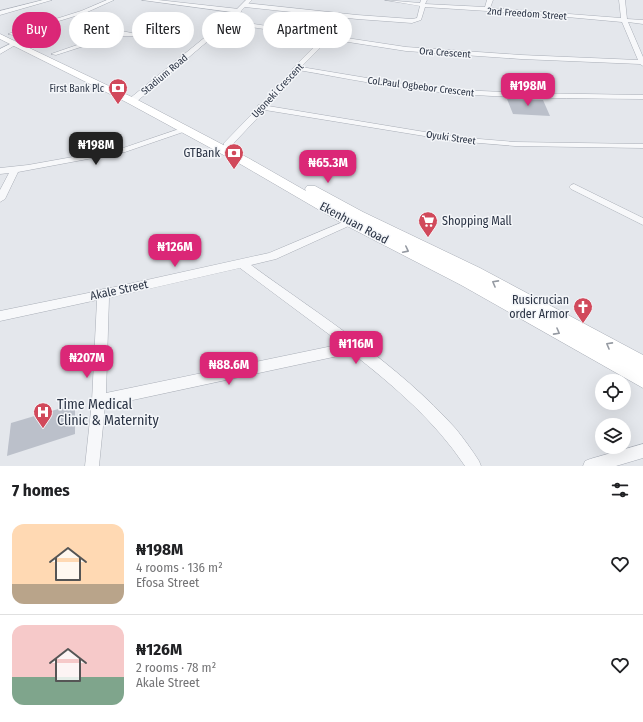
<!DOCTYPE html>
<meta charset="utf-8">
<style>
:root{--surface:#fff;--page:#f6f6f6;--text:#202124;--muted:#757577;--line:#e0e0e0;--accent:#db2777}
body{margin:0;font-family:"Fira Sans Condensed",sans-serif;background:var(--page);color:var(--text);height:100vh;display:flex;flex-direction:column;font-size:15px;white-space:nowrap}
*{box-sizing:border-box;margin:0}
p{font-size:13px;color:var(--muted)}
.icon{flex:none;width:22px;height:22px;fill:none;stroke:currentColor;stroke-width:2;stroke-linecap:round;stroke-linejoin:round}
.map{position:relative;height:466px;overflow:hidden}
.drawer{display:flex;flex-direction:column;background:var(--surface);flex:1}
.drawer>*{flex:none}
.guide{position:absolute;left:12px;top:12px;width:400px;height:36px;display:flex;gap:8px}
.controls{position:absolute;left:595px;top:374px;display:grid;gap:8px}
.controls a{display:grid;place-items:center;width:36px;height:36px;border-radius:50%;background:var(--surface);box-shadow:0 4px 16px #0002;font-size:20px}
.price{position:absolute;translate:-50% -34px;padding:0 9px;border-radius:8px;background:var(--accent);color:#fff;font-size:13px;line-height:26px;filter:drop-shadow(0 1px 2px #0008)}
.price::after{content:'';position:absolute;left:50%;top:24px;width:12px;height:9px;margin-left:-6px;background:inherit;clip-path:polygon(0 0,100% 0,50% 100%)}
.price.on{background:#222;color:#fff}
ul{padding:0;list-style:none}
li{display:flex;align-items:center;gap:12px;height:100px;padding:0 12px}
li+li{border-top:1px solid var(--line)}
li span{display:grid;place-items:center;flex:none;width:112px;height:80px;border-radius:12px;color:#555}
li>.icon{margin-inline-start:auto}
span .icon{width:48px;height:48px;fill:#fffc;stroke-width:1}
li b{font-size:17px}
h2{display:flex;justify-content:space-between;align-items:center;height:48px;padding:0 12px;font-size:17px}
.chip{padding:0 14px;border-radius:18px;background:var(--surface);box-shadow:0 4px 16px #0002;font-size:14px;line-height:36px}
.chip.on{background:var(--accent);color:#fff}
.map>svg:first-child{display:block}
.building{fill:#bbc0ca}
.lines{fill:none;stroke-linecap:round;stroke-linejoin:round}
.minor-casing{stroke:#a9aeb7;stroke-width:1}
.tertiary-casing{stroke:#a9aeb7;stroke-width:1}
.secondary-casing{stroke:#a9aeb7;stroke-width:1}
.minor{fill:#f7f8fa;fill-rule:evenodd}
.tertiary{fill:#f7f8fa;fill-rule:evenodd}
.secondary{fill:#fff;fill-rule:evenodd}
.oneway{stroke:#959aa2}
.labels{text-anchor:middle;stroke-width:3;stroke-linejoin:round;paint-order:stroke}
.far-street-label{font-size:10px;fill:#2b3445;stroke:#f4f6f9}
.far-poi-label{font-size:10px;fill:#2b3445;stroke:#f4f6f9;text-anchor:end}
.poi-label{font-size:12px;fill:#2b3445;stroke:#f4f6f9;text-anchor:end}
.street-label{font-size:12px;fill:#2b3445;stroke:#f4f6f9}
.near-poi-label{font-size:14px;fill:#2b3445;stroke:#f4f6f9;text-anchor:start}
</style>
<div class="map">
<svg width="643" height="466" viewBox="0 0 643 466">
<rect width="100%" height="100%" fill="#e4e7ec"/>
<!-- building -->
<g class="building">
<polygon points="507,99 543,100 550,116 513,114"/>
<polygon points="75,404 75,434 7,456 11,423"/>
</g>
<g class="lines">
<!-- minor casing -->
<g class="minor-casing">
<g id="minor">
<polygon points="43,0 52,0 0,15 0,11"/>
<polygon points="107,0 114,0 85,13 13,35 8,34 81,11"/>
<polygon points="142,0 158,0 239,9 242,11 239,13"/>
<path d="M385,0L420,3L421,0H427L425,4L485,7L487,0H493L490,8L621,18L619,0H625L627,19L643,20V24L628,22L643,57V66L640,64L521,59L406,51L329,39L301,67L397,83L458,90L527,93L643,95V99C575,98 507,99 439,92C392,88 345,78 298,70L288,84L268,106L455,137L515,142L643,144V148L515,146L455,141L265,110L230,147H224V143L258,108V105H261L284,82L294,67L323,38L225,23V21L227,20L406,47L521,55L638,60L622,22L534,14L425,7L421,20L412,23L357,19L245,7L242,5L245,3L357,15L412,19L417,18L420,6Z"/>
<polygon points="122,31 136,34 133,36 115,36 56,55 51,54 112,33"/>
<polygon points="12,43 17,44 0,54 0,49"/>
<polygon points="182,128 188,128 189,130 125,152 18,172 5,199 0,202 0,190 9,173 0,174 0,168 28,165 123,148"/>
<polygon points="574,184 643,218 643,225 571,189 569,187 571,185"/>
<path d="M350,219L353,220L355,222L353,224L276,259L251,265C321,316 398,364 456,429C464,439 472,450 479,461L481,466H465C435,421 394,386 352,353L105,406L99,466H85L92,401L97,300L0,321V311L98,291L103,289H106L269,253ZM240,268L342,344L106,393L109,298Z"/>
<polygon points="643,444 643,458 616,466 583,466 585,461 590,459"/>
</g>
</g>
<!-- tertiary casing -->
<g class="tertiary-casing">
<polygon id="tertiary" points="246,0 252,0 229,23 135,103 129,103 128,101 129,99 225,21"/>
</g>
<!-- secondary casing -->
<g class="secondary-casing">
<polygon id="secondary" points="0,34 134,98 250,159 306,191 305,189 307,186 315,186 363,212 480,268 643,355 643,388 461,285 345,225 242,165 126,102 0,39"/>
</g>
<!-- minor -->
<use href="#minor" class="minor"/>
<!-- tertiary -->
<use href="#tertiary" class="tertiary"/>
<!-- secondary -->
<use href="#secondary" class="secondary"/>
</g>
<!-- one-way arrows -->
<defs><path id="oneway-chevron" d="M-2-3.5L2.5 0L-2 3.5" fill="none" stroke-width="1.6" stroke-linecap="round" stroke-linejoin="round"/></defs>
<g class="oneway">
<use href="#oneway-chevron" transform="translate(406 250) rotate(27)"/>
<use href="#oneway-chevron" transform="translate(495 283) rotate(-151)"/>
<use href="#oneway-chevron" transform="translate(557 332) rotate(29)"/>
<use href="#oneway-chevron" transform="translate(609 345) rotate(-151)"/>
</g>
<!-- icons -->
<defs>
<g id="bank-pin" transform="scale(1)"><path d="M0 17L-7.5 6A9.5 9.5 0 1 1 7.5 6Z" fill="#d1495b" stroke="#f4f6f9"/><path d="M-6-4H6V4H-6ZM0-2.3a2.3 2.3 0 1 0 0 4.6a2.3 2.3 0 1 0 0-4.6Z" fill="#fff"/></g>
<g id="supermarket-pin" transform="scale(1)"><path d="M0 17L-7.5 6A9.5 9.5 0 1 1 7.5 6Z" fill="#d1495b" stroke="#f4f6f9"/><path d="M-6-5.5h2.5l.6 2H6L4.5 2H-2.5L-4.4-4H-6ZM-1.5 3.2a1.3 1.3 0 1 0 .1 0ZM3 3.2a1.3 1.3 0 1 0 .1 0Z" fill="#fff"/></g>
<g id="church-pin" transform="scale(1)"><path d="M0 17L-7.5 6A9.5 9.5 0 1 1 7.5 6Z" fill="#d1495b" stroke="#f4f6f9"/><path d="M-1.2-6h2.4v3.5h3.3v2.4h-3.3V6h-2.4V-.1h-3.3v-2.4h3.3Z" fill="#fff"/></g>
<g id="hospital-pin" transform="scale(1)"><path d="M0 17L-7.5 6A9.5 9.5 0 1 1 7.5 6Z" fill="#d1495b" stroke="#f4f6f9"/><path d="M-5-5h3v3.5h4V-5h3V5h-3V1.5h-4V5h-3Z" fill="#fff"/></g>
</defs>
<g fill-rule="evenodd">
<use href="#bank-pin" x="118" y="88"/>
<use href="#bank-pin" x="234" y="153"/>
<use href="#supermarket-pin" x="428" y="221"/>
<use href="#church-pin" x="583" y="307"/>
<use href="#hospital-pin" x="43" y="412"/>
</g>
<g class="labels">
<!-- far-street labels -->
<g class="far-street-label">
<text transform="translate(527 13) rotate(4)" y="4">2nd Freedom Street</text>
<text transform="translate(445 52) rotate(4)" y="4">Ora Crescent</text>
<text transform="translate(164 74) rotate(-40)" y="4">Stadium Road</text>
<text transform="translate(421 86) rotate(7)" y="4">Col.Paul Ogbebor Crescent</text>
<text transform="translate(277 90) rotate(-47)" y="4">Ugoneki Crescent</text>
<text transform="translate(451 137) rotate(8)" y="4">Oyuki Street</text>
</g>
<!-- far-poi labels -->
<g class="far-poi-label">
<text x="104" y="92">First Bank Plc</text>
</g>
<!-- poi labels -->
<g class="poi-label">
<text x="220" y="157">GTBank</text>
<text x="442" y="225" text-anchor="start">Shopping Mall</text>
<text x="569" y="304">Rusicrucian<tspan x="569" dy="14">order Armor</tspan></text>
</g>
<!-- street labels -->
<g class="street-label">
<text transform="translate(354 223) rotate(28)" y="4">Ekenhuan Road</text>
<text transform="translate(119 290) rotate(-12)" y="4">Akale Street</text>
</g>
<!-- near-poi labels -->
<g class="near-poi-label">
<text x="57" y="409">Time Medical<tspan x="57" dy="16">Clinic &amp; Maternity</tspan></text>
</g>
</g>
</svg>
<div class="controls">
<a><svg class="icon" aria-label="locate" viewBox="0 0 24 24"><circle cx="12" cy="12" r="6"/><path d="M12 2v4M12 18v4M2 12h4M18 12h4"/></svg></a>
<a><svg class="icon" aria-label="layers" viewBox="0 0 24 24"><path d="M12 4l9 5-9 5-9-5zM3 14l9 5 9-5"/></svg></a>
</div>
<b class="price" style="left:528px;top:107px">₦198M</b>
<b class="price on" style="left:96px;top:166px">₦198M</b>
<b class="price" style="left:328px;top:184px">₦65.3M</b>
<b class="price" style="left:175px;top:268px">₦126M</b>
<b class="price" style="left:356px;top:365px">₦116M</b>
<b class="price" style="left:87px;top:379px">₦207M</b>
<b class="price" style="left:229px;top:386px">₦88.6M</b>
<div class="guide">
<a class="chip on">Buy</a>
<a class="chip">Rent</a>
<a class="chip">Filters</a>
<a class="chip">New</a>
<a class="chip">Apartment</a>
</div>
</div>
<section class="drawer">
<h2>7 homes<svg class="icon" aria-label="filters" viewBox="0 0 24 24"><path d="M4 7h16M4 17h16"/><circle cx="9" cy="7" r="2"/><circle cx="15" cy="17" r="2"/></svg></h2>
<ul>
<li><span style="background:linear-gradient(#ffd9b3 75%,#b9a48a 0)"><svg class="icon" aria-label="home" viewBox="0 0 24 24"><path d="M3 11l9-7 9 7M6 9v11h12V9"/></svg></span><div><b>₦198M</b><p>4 rooms · 136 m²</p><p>Efosa Street</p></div><svg class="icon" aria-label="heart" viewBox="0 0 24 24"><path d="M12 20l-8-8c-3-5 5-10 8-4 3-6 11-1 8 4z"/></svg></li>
<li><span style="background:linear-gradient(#f6c9c9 65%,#7fa58c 0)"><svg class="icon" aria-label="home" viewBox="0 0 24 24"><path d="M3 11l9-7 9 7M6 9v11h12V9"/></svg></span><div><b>₦126M</b><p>2 rooms · 78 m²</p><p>Akale Street</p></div><svg class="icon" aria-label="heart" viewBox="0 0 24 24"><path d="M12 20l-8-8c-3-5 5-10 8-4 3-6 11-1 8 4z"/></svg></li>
</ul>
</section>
